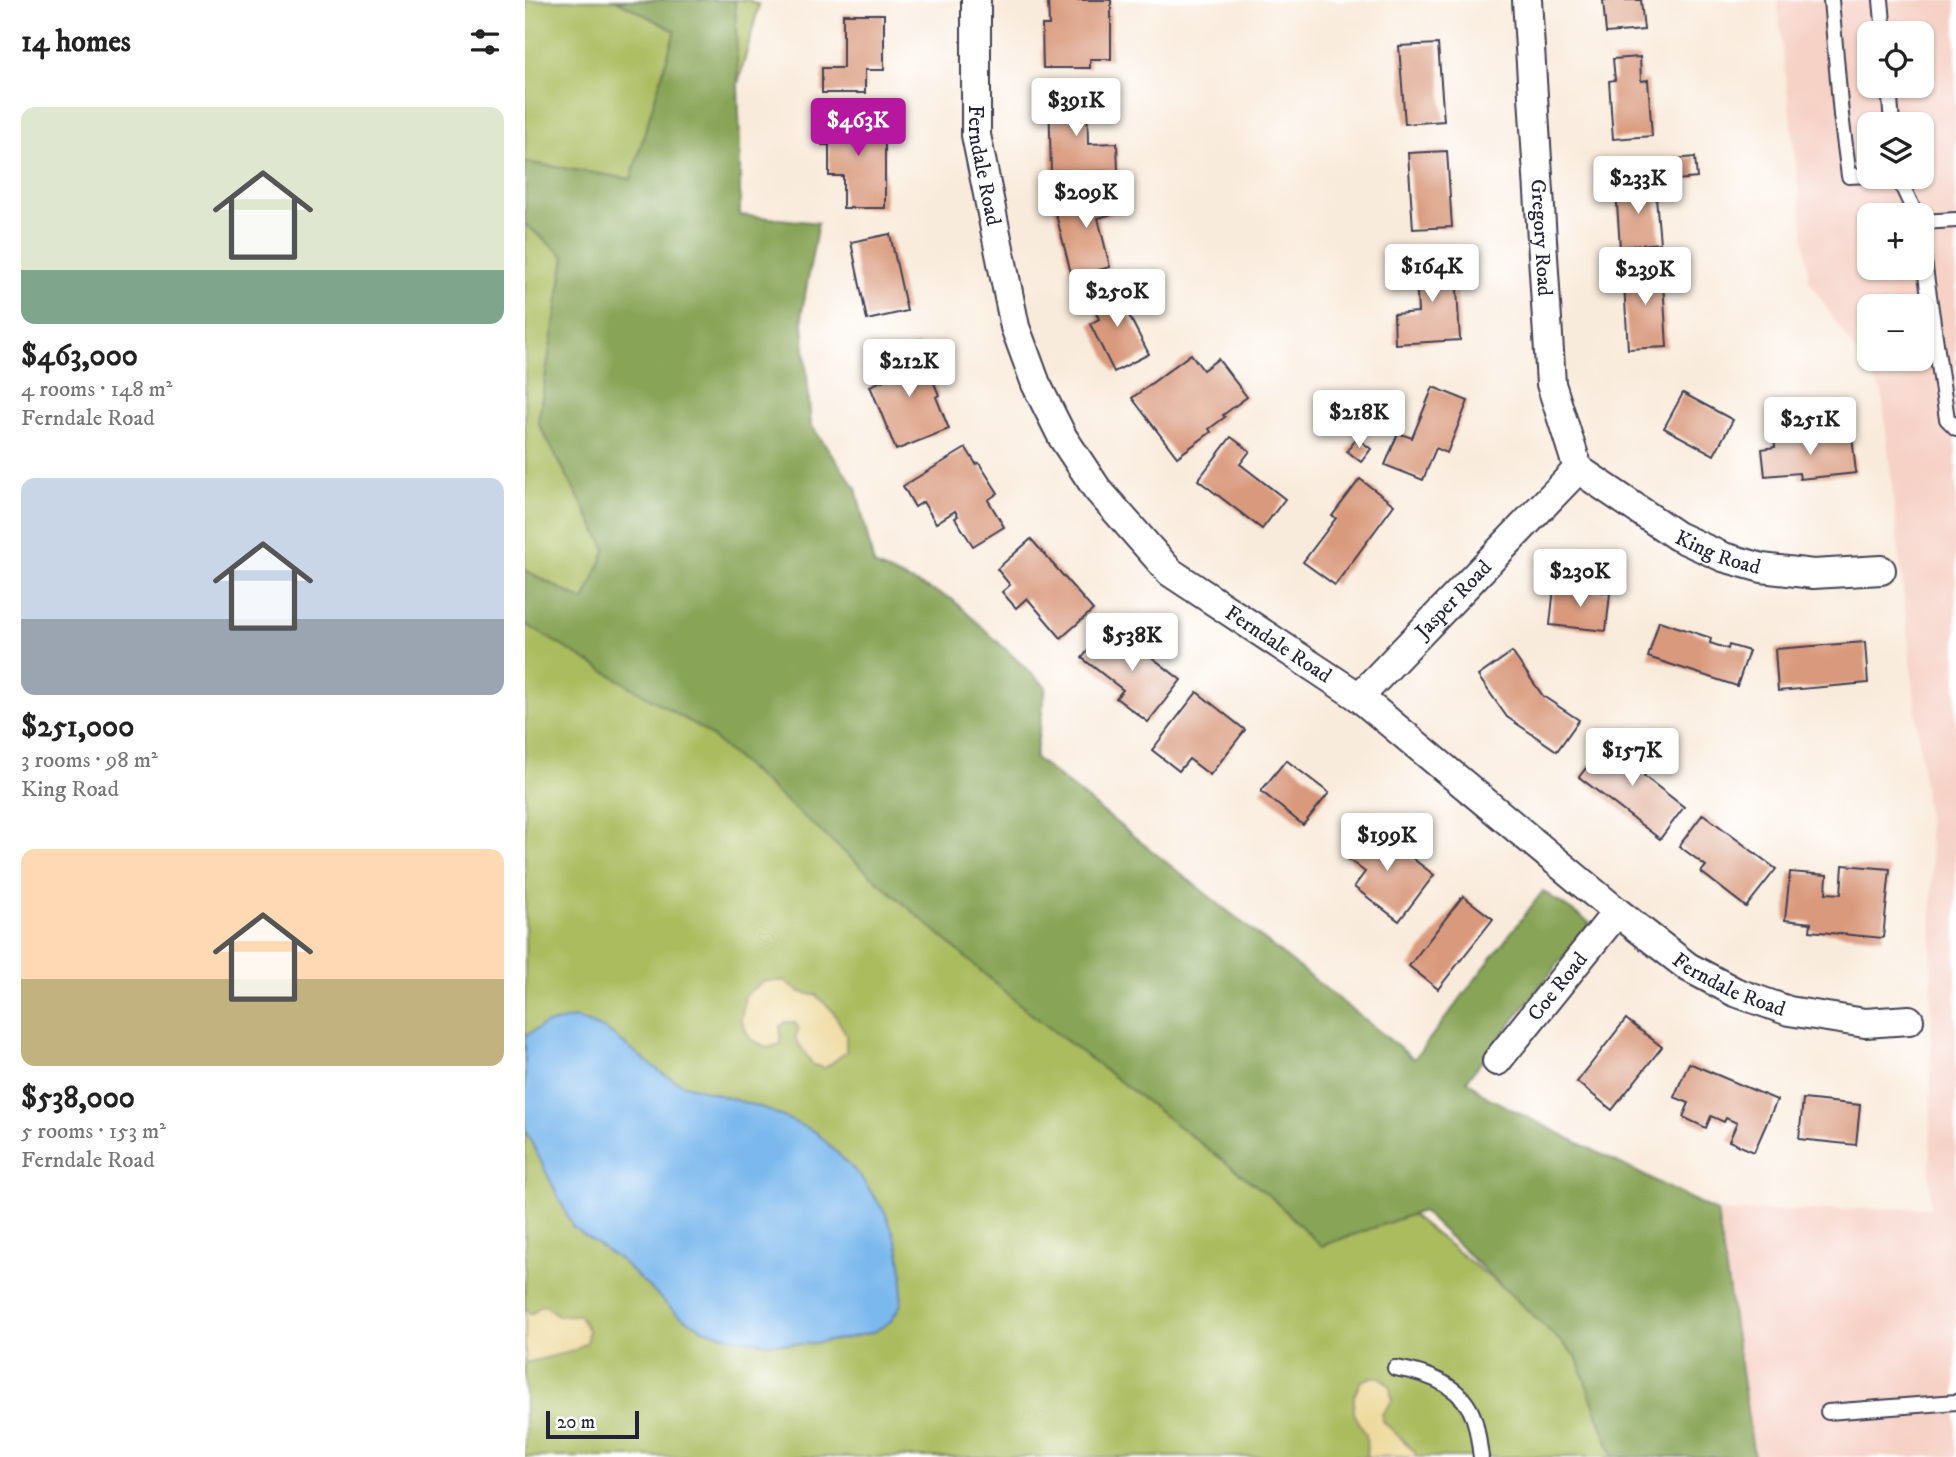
<!DOCTYPE html>
<meta charset="utf-8">
<style>
:root{--surface:#fff;--page:#f6f6f6;--text:#222;--muted:#767676;--accent:#b5179e}
body{margin:0;font-family:"IM FELL DW Pica",serif;background:var(--page);color:var(--text);height:100vh;display:flex;flex-direction:column;font-size:26px;white-space:nowrap}
*{box-sizing:border-box;margin:0}
p{font-size:23px;color:var(--muted)}
.icon{flex:none;width:38px;height:38px;fill:none;stroke:currentColor;stroke-width:2;stroke-linecap:round;stroke-linejoin:round}
.map{position:relative;flex:1;overflow:hidden}
.panel{display:flex;flex-direction:column;background:var(--surface);width:525px}
.panel>*{flex:none}
.fabs{position:absolute;left:1332px;top:21px;display:grid;gap:14px}
.fabs a{display:grid;place-items:center;width:77px;height:77px;border-radius:14px;background:var(--surface);box-shadow:0 2px 5px #0004;font-size:35px}
.scale{position:absolute;left:21px;bottom:18px;width:93px;box-sizing:border-box;padding-left:7px;border:4px solid #22223b;border-top:0;font-size:19px;line-height:24px;white-space:nowrap;color:#22223b;-webkit-text-stroke:5px #fff;paint-order:stroke}
.price{position:absolute;translate:-50% -60px;padding:0 16px;border-radius:7px;background:#fff;color:#222;font-size:23px;line-height:46px;filter:drop-shadow(0 2px 4px #0008)}
.price::after{content:'';position:absolute;left:50%;top:42px;width:21px;height:16px;margin-left:-10px;background:inherit;clip-path:polygon(0 0,100% 0,50% 100%)}
.price.active{background:var(--accent);color:#fff}
ul{padding:0;list-style:none}
li{display:grid;align-content:center;gap:14px;height:371px;padding:0 21px}
li span{display:grid;place-items:center;height:217px;border-radius:14px;color:#555}
li>.icon{margin-inline-start:auto}
span .icon{width:126px;height:126px;fill:#fffc;stroke-width:1}
li b{font-size:30px}
h2{display:flex;justify-content:space-between;align-items:center;height:84px;padding:0 21px;font-size:30px}
main{display:flex;flex:1;min-height:0}
.map>svg:first-child{display:block}
.built{fill:#f6d1c6;fill-rule:evenodd}
.green{fill:#abbc5f;stroke:#666f4d;stroke-width:2}
.forest{fill:#88a456;stroke:#556348;stroke-width:2}
.sand{fill:#eeda9e;stroke:#887e6c;stroke-width:2}
.water{fill:#7ab8ed;stroke:#4e6d94;stroke-width:2}
.building{fill:#d9997b}
.lines{fill:none;stroke-linecap:round;stroke-linejoin:round}
.lane-casing{stroke:#424053;stroke-width:18}
.street-casing{stroke:#424053;stroke-width:32}
.lane{stroke:#fff;stroke-width:14}
.street{stroke:#fff;stroke-width:28}
.labels{text-anchor:middle;stroke-width:6;stroke-linejoin:round;paint-order:stroke}
.street-label{font-size:21px;fill:#22223b;stroke:#fff}
</style>
<main>
<section class="panel">
<h2>14 homes<svg class="icon" aria-label="filters" viewBox="0 0 24 24"><path d="M4 7h16M4 17h16"/><circle cx="9" cy="7" r="2"/><circle cx="15" cy="17" r="2"/></svg></h2>
<ul>
<li><span style="background:linear-gradient(#dfe7d0 75%,#7fa58c 0)"><svg class="icon" aria-label="home" viewBox="0 0 24 24"><path d="M3 11l9-7 9 7M6 9v11h12V9"/></svg></span><div><b>$463,000</b><p>4 rooms · 148 m²</p><p>Ferndale Road</p></div></li>
<li><span style="background:linear-gradient(#c9d6e8 65%,#9aa5b1 0)"><svg class="icon" aria-label="home" viewBox="0 0 24 24"><path d="M3 11l9-7 9 7M6 9v11h12V9"/></svg></span><div><b>$251,000</b><p>3 rooms · 98 m²</p><p>King Road</p></div></li>
<li><span style="background:linear-gradient(#ffd9b3 60%,#c2b280 0)"><svg class="icon" aria-label="home" viewBox="0 0 24 24"><path d="M3 11l9-7 9 7M6 9v11h12V9"/></svg></span><div><b>$538,000</b><p>5 rooms · 153 m²</p><p>Ferndale Road</p></div></li>
</ul>
</section>
<div class="map">
<svg width="1431" height="1457" viewBox="0 0 1431 1457">
<rect width="100%" height="100%" fill="#fff"/>
<filter id="ink" filterUnits="userSpaceOnUse"><feTurbulence type="fractalNoise" baseFrequency=".0143" numOctaves="2"/><feDisplacementMap in="SourceGraphic" scale="14" xChannelSelector="R" yChannelSelector="G"/><feConvolveMatrix kernelMatrix="1 2 1 2 8 2 1 2 1" color-interpolation-filters="sRGB"/></filter>
<filter id="wash" filterUnits="userSpaceOnUse"><feTurbulence type="fractalNoise" baseFrequency=".00686" numOctaves="4" result="noise"/><feDisplacementMap in="SourceGraphic" scale="28" xChannelSelector="R" yChannelSelector="G"/><feGaussianBlur stdDeviation="1.57" result="paint"/><feColorMatrix in="noise" values="0 0 0 0 0 0 0 0 0 0 0 0 0 0 0 0 0 1.4 0 .05"/><feComposite in="paint" operator="in"/></filter>
<g filter="url(#wash)">
<rect width="100%" height="100%" fill="#f9ebdb"/>
<!-- built -->
<path class="built" d="M1252,0H1431V1457H1229L1192,1212L1405,1208L1407,863L1357,392L1284,281ZM1344,33H1396V86H1344ZM1344,124H1396V177H1344ZM1344,215H1396V268H1344ZM1344,306H1396V359H1344Z"/>
<!-- green -->
<polygon class="green" points="0,0 224,0 234,5 84,572 1179,1449 1183,1457 0,1457"/>
<!-- forest -->
<polygon class="forest" points="91,0 210,0 215,142 215,215 293,223 277,312 286,425 331,488 349,565 427,599 521,687 510,758 889,1059 1018,891 1065,923 942,1080 962,1097 1192,1212 1229,1457 1088,1457 1051,1356 897,1211 796,1246 746,1197 501,1010 180,731 0,624 0,570 59,601 81,549 13,422 40,257 0,224 0,162 106,179 150,31"/>
<!-- sand -->
<g class="sand">
<polygon points="239,981 260,981 275,992 291,995 307,1010 321,1034 321,1052 300,1068 288,1065 270,1038 274,1029 270,1023 261,1022 255,1027 256,1044 242,1048 225,1039 216,1020 220,995"/>
<polygon points="0,1305 4,1313 8,1313 15,1306 21,1305 33,1316 54,1315 63,1330 62,1342 49,1351 0,1363"/>
<polygon points="847,1377 855,1377 865,1386 867,1401 857,1414 858,1421 890,1452 891,1457 842,1457 841,1435 829,1413 829,1396 836,1381"/>
</g>
<!-- water -->
<polygon class="water" points="50,1018 81,1030 138,1074 157,1084 241,1109 291,1132 335,1176 361,1214 373,1245 378,1276 376,1304 366,1321 349,1332 318,1339 282,1344 243,1343 209,1338 178,1329 152,1314 96,1261 48,1227 0,1129 0,1036 21,1024"/>
<g id="blocks">
<!-- building -->
<g class="building">
<polygon points="523,0 586,0 586,59 565,59 565,68 518,68 517,25 524,25"/>
<polygon points="1078,0 1116,0 1119,30 1081,33"/>
<polygon points="318,14 359,14 359,70 340,70 340,93 297,93 297,68 318,68"/>
<polygon points="913,44 919,121 880,124 874,46"/>
<polygon points="1115,57 1116,81 1123,80 1127,136 1088,139 1084,81 1090,80 1088,59"/>
<polygon points="524,94 562,94 563,144 592,143 593,171 526,173"/>
<polygon points="297,117 360,117 360,208 318,208 318,176 304,176 304,145 297,145"/>
<polygon points="922,151 927,227 888,229 883,153"/>
<polygon points="1170,157 1172,178 1141,181 1139,160"/>
<polygon points="1130,186 1135,243 1095,247 1091,189"/>
<polygon points="589,188 595,212 573,218 585,267 547,277 528,203"/>
<polygon points="365,234 382,311 342,320 326,242"/>
<polygon points="930,255 935,340 870,344 869,314 893,312 890,257"/>
<polygon points="1137,266 1142,347 1103,349 1098,268"/>
<polygon points="595,283 604,300 598,304 624,354 589,372 565,324 574,319 564,300"/>
<polygon points="393,344 414,395 411,397 424,429 371,450 345,386 366,377 358,359"/>
<polygon points="666,354 678,370 693,359 722,397 698,415 700,417 684,429 686,432 652,457 607,398"/>
<polygon points="908,387 943,401 922,453 911,448 898,480 860,465 873,433 887,438"/>
<polygon points="1158,393 1208,420 1189,455 1139,428"/>
<polygon points="1273,434 1273,440 1327,435 1331,473 1275,479 1274,473 1240,476 1237,449 1250,447 1249,436"/>
<polygon points="706,437 725,451 715,464 760,499 737,529 673,480"/>
<polygon points="832,438 846,449 836,462 822,451"/>
<polygon points="441,448 451,464 454,463 473,493 463,500 479,527 448,546 430,518 433,516 430,511 411,523 398,502 390,507 378,486"/>
<polygon points="835,479 869,505 810,585 778,562 811,518 807,516"/>
<polygon points="506,539 568,610 536,638 502,598 491,608 477,592 485,585 472,569"/>
<polygon points="1029,587 1085,593 1081,631 1025,625"/>
<polygon points="1134,621 1186,638 1185,643 1203,649 1204,645 1224,651 1212,686 1123,657"/>
<polygon points="584,624 656,680 623,722 591,698 598,690 557,658"/>
<polygon points="1340,642 1343,683 1253,691 1250,649"/>
<polygon points="987,652 1018,696 1054,720 1032,751 982,717 953,676"/>
<polygon points="672,692 720,730 685,775 664,759 654,771 627,750"/>
<polygon points="1101,743 1128,764 1119,776 1159,807 1135,839 1054,777 1078,746 1091,756"/>
<polygon points="761,760 804,793 778,825 736,791"/>
<polygon points="1178,814 1251,869 1221,907 1176,872 1181,866 1154,846"/>
<polygon points="843,824 909,875 874,921 829,887 840,872 819,856"/>
<polygon points="1318,865 1365,869 1358,938 1285,931 1286,923 1260,920 1265,872 1302,875 1301,893 1316,894"/>
<polygon points="938,896 968,919 913,989 884,966"/>
<polygon points="1101,1019 1137,1047 1087,1110 1052,1082"/>
<polygon points="1164,1063 1252,1100 1229,1152 1204,1141 1212,1123 1201,1118 1199,1122 1186,1116 1181,1128 1158,1117 1164,1103 1149,1097"/>
<polygon points="1278,1099 1335,1105 1331,1145 1274,1139"/>
</g>
</g>
</g>
<g filter="url(#ink)">
<use href="#blocks" fill-opacity="0" stroke="#424053" stroke-width="2"/>
<g class="lines">
<!-- lane casing -->
<g class="lane-casing">
<g id="lane">
<polyline points="1306,0 1316,115 1324,176 1344,175"/>
<polyline points="1356,0 1359,33"/>
<polyline points="1364,86 1367,124"/>
<polyline points="1373,177 1391,215"/>
<polyline points="1396,222 1431,220"/>
<polyline points="1396,241 1422,419 1431,428"/>
<path d="M870,1368C902,1373 938,1385 949,1419C953,1431 954,1444 956,1457"/>
<polyline points="1303,1412 1431,1402"/>
</g>
</g>
<!-- street casing -->
<g class="street-casing">
<g id="street">
<path id="s1" d="M451,0V135L490,327L511,384L538,438L572,489L645,572L834,697L1092,912L1163,967L1210,992L1264,1011L1340,1023L1384,1020"/>
<path id="s2" d="M1002,0L1026,384L1053,469"/>
<path id="s3" d="M1053,469L1152,536L1198,557L1237,568L1288,574L1356,570"/>
<path id="s4" d="M834,697L1053,469"/>
<path id="s5" d="M972,1061L1092,912"/>
</g>
</g>
<!-- lane -->
<use href="#lane" class="lane"/>
<!-- street -->
<use href="#street" class="street"/>
</g>
</g>
<g class="labels">
<!-- street labels -->
<g class="street-label">
<text dy="7" stroke="none"><textPath href="#s1" startOffset="166">Ferndale Road</textPath></text>
<text dy="7" stroke="none"><textPath href="#s2" startOffset="238">Gregory Road</textPath></text>
<text dy="7" stroke="none"><textPath href="#s3" startOffset="164">King Road</textPath></text>
<text dy="7" stroke="none"><textPath href="#s4" startOffset="136">Jasper Road</textPath></text>
<text dy="7" stroke="none"><textPath href="#s1" startOffset="754">Ferndale Road</textPath></text>
<text dy="7" stroke="none"><textPath href="#s1" startOffset="1321">Ferndale Road</textPath></text>
<text dy="7" stroke="none"><textPath href="#s5" startOffset="96">Coe Road</textPath></text>
</g>
</g>
</svg>
<div class="fabs">
<a><svg class="icon" aria-label="locate" viewBox="0 0 24 24"><circle cx="12" cy="12" r="6"/><path d="M12 2v4M12 18v4M2 12h4M18 12h4"/></svg></a>
<a><svg class="icon" aria-label="layers" viewBox="0 0 24 24"><path d="M12 4l9 5-9 5-9-5zM3 14l9 5 9-5"/></svg></a>
<a>+</a>
<a>−</a>
</div>
<div class="scale">20 m</div>
<b class="price" style="left:551px;top:138px">$391K</b>
<b class="price active" style="left:333px;top:158px">$463K</b>
<b class="price" style="left:1113px;top:216px">$233K</b>
<b class="price" style="left:561px;top:230px">$209K</b>
<b class="price" style="left:907px;top:304px">$164K</b>
<b class="price" style="left:1120px;top:307px">$239K</b>
<b class="price" style="left:592px;top:329px">$250K</b>
<b class="price" style="left:384px;top:399px">$212K</b>
<b class="price" style="left:834px;top:450px">$218K</b>
<b class="price" style="left:1285px;top:457px">$251K</b>
<b class="price" style="left:1055px;top:609px">$230K</b>
<b class="price" style="left:607px;top:673px">$538K</b>
<b class="price" style="left:1107px;top:788px">$157K</b>
<b class="price" style="left:862px;top:873px">$199K</b>
</div>
</main>
